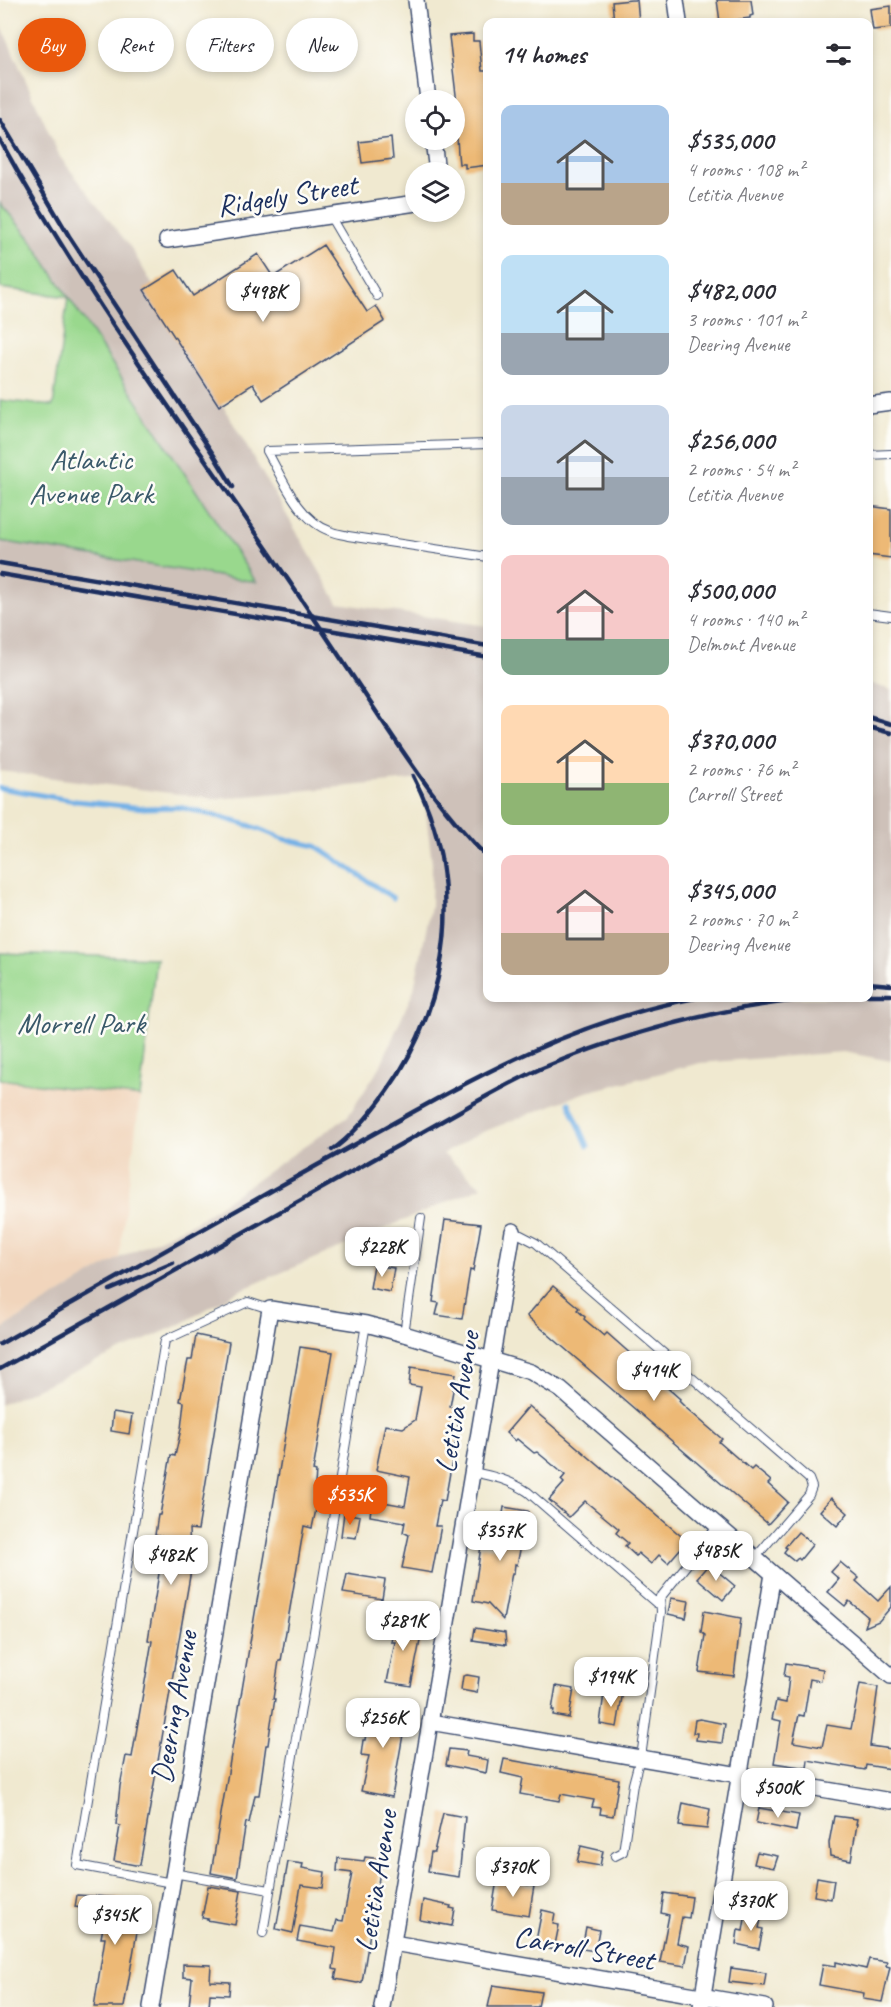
<!DOCTYPE html>
<meta charset="utf-8">
<style>
:root{--surface:#fff;--page:#f7f7f7;--text:#2b2b33;--muted:#7c7c81;--accent:#ea580c}
body{margin:0;font-family:Caveat,sans-serif;background:var(--page);color:var(--text);height:100vh;display:flex;flex-direction:column;font-size:22px;white-space:nowrap}
*{box-sizing:border-box;margin:0}
p{font-size:20px;color:var(--muted)}
.icon{flex:none;width:33px;height:33px;fill:none;stroke:currentColor;stroke-width:2;stroke-linecap:round;stroke-linejoin:round}
.map{position:relative;flex:1;overflow:hidden}
.panel{position:absolute;left:483px;top:18px;width:390px;height:984px;display:flex;flex-direction:column;background:var(--surface);border-radius:12px;box-shadow:0 3px 9px #0003}
.panel>*{flex:none}
.hud{position:absolute;left:18px;top:18px;width:375px;height:54px;display:flex;gap:12px}
.tools{position:absolute;left:405px;top:90px;display:grid;gap:12px}
.tools a{display:grid;place-items:center;width:60px;height:60px;border-radius:50%;background:var(--surface);box-shadow:0 3px 9px #0003;font-size:30px}
.price{position:absolute;translate:-50% -51px;padding:0 14px;border-radius:12px;background:#fff;color:#222;font-size:20px;line-height:39px;filter:drop-shadow(0 2px 3px #0008)}
.price::after{content:'';position:absolute;left:50%;top:36px;width:18px;height:14px;margin-left:-9px;background:inherit;clip-path:polygon(0 0,100% 0,50% 100%)}
.price.selected{background:var(--accent);color:#fff}
ul{padding:0;list-style:none}
li{display:flex;align-items:center;gap:18px;height:150px;padding:0 18px}
li span{display:grid;place-items:center;flex:none;width:168px;height:120px;border-radius:12px;color:#555}
li>.icon{margin-inline-start:auto}
span .icon{width:72px;height:72px;fill:#fffc;stroke-width:1}
li b{font-size:26px}
h2{display:flex;justify-content:space-between;align-items:center;height:72px;padding:0 18px;font-size:26px}
.tag{padding:0 21px;border-radius:27px;background:var(--surface);box-shadow:0 3px 9px #0003;font-size:21px;line-height:54px}
.tag.selected{background:var(--accent);color:#fff}
.map>svg:first-child{display:block}
.built{fill:#f1d5bc}
.industrial{fill:#cec1b9}
.green{fill:#99d88d;stroke:#5a8476;stroke-width:1.5}
.lines{fill:none;stroke-linecap:round;stroke-linejoin:round}
.stream{stroke:#74b1e6;stroke-width:5}
.building{fill:#edb976}
.service-casing{stroke:#3b4b6f;stroke-width:10}
.minor-casing{stroke:#3b4b6f;stroke-width:18}
.service{stroke:#fff;stroke-width:8}
.minor{stroke:#fff;stroke-width:15}
.rail{stroke:#1b2f5e;stroke-width:4.5}
.labels{text-anchor:middle;stroke-width:5;stroke-linejoin:round;paint-order:stroke}
.street-label{font-size:30px;fill:#1b2f5e;stroke:#fdfcf7}
.park-label{font-size:30px;fill:#3a596a;stroke:#fdfcf7}
</style>
<div class="map">
<svg width="891" height="2007" viewBox="0 0 891 2007">
<rect width="100%" height="100%" fill="#fdfcf7"/>
<filter id="ink" filterUnits="userSpaceOnUse"><feTurbulence type="fractalNoise" baseFrequency=".0167" numOctaves="2"/><feDisplacementMap in="SourceGraphic" scale="12" xChannelSelector="R" yChannelSelector="G"/><feConvolveMatrix kernelMatrix="1 2 1 2 8 2 1 2 1" color-interpolation-filters="sRGB"/></filter>
<filter id="wash" filterUnits="userSpaceOnUse"><feTurbulence type="fractalNoise" baseFrequency=".008" numOctaves="4" result="noise"/><feDisplacementMap in="SourceGraphic" scale="24" xChannelSelector="R" yChannelSelector="G"/><feGaussianBlur stdDeviation="1.35" result="paint"/><feColorMatrix in="noise" values="0 0 0 0 0 0 0 0 0 0 0 0 0 0 0 0 0 1.4 0 .05"/><feComposite in="paint" operator="in"/></filter>
<g filter="url(#wash)">
<rect width="100%" height="100%" fill="#f0e9d0"/>
<!-- built -->
<polygon class="built" points="0,1079 140,1097 119,1258 0,1330"/>
<!-- industrial -->
<polygon class="industrial" points="0,23 60,157 131,248 338,603 487,626 488,998 868,998 869,683 891,690 891,1061 843,1052 700,1063 583,1093 478,1134 443,1154 482,1187 236,1292 183,1323 0,1405 0,1330 119,1258 197,1221 348,1116 380,1067 414,989 431,906 432,863 422,779 216,799 0,771 0,541 255,581 29,237 0,203"/>
<!-- green -->
<g class="green">
<polygon points="0,203 29,237 256,582 0,541 0,400 53,406 68,297 0,288"/>
<polygon points="0,953 156,958 140,1097 0,1079"/>
</g>
<g class="lines">
<!-- stream -->
<g class="stream">
<polyline points="0,788 76,801 144,808 180,807 220,817 251,826 284,839 316,846 393,898"/>
<polyline points="569,1103 588,1146"/>
</g>
</g>
<g id="blocks">
<!-- building -->
<g class="building">
<polygon points="631,0 637,0 639,22 614,22 612,2"/>
<polygon points="717,0 751,0 753,15 750,16 750,18 720,22"/>
<polygon points="891,6 891,28 873,30 870,9"/>
<polygon points="473,34 473,41 479,41 482,71 488,71 488,165 465,168 465,164 459,164 458,154 456,120 459,120 449,36"/>
<polygon points="391,138 393,159 362,163 359,142"/>
<polygon points="323,245 367,312 376,306 385,321 263,400 253,384 219,406 144,290 176,270 193,296 258,254 273,277"/>
<polygon points="868,506 891,509 891,558 868,555"/>
<polygon points="445,1220 481,1224 473,1271 470,1270 462,1319 436,1315 439,1303 433,1302"/>
<polygon points="374,1265 394,1268 390,1292 370,1288"/>
<polygon points="553,1286 579,1308 577,1310 585,1317 584,1319 604,1336 607,1333 633,1356 628,1362 650,1380 652,1377 662,1386 663,1384 680,1399 679,1401 686,1408 722,1439 719,1442 751,1470 754,1467 771,1481 768,1484 788,1502 768,1524 527,1316"/>
<polygon points="196,1335 229,1342 198,1530 189,1529 190,1552 194,1553 140,1865 135,1865 114,1861 120,1826 116,1825 120,1786 126,1756 132,1757 152,1641 148,1640 165,1537 155,1535 158,1515 160,1515 171,1455 175,1456 181,1429 184,1402 180,1401 188,1360 192,1360"/>
<polygon points="300,1347 333,1352 313,1471 316,1472 314,1496 319,1496 312,1528 304,1526 281,1661 279,1661 273,1699 275,1699 271,1723 268,1745 266,1745 259,1795 255,1795 249,1823 246,1822 237,1878 211,1873"/>
<polygon points="411,1367 456,1374 450,1407 461,1410 445,1501 440,1500 435,1526 441,1526 432,1573 402,1568 409,1535 403,1532 405,1522 370,1516 372,1500 405,1506 410,1477 376,1470 385,1425 403,1428 415,1420 421,1387 409,1385"/>
<polygon points="529,1406 687,1541 668,1563 659,1555 651,1564 638,1553 636,1556 625,1546 628,1543 616,1533 619,1529 585,1501 569,1517 549,1500 564,1483 561,1480 565,1475 537,1452 534,1453 517,1439 515,1441 506,1433"/>
<polygon points="113,1412 132,1415 129,1434 111,1431"/>
<polygon points="831,1498 848,1513 837,1526 820,1511"/>
<polygon points="504,1507 528,1511 517,1565 515,1564 514,1573 512,1573 503,1620 488,1604 473,1601 481,1546 498,1548"/>
<polygon points="344,1513 360,1516 356,1538 341,1536"/>
<polygon points="798,1532 813,1544 800,1560 798,1558 795,1561 784,1552 787,1548 785,1547"/>
<polygon points="840,1562 859,1578 856,1581 878,1601 891,1587 891,1607 879,1621 865,1627 868,1617 849,1601 845,1606 828,1592 839,1579 831,1572"/>
<polygon points="709,1564 735,1586 723,1600 697,1578"/>
<polygon points="347,1574 385,1580 382,1599 343,1593"/>
<polygon points="671,1598 689,1601 686,1618 668,1614"/>
<polygon points="704,1611 741,1618 734,1676 699,1672 705,1635 701,1632"/>
<polygon points="396,1612 411,1615 408,1633 421,1636 411,1686 387,1682 395,1642 391,1642"/>
<polygon points="475,1628 505,1633 506,1645 473,1640"/>
<polygon points="786,1663 823,1669 821,1681 810,1679 804,1716 799,1715 793,1742 822,1747 827,1725 851,1729 860,1684 878,1687 870,1746 891,1749 891,1769 866,1765 865,1770 808,1760 807,1768 774,1763 781,1721 772,1719 776,1701 786,1703 789,1677 784,1676"/>
<polygon points="467,1675 479,1677 477,1693 461,1690 463,1676"/>
<polygon points="556,1686 574,1689 569,1718 553,1715 554,1710 552,1710"/>
<polygon points="611,1689 623,1691 617,1727 600,1724 604,1693 610,1694"/>
<polygon points="370,1705 403,1710 407,1712 392,1797 361,1791 369,1756 361,1755 363,1740 365,1740"/>
<polygon points="700,1719 725,1724 722,1743 696,1740 697,1733 693,1733 695,1720"/>
<polygon points="449,1749 467,1751 466,1756 488,1760 486,1773 446,1765"/>
<polygon points="504,1759 619,1779 613,1816 600,1814 601,1808 592,1807 594,1800 561,1794 559,1801 520,1794 523,1778 501,1773"/>
<polygon points="683,1803 710,1809 707,1829 679,1826"/>
<polygon points="759,1808 799,1815 796,1831 756,1823"/>
<polygon points="443,1813 465,1817 459,1877 433,1873 433,1872 428,1871 431,1852 434,1852"/>
<polygon points="834,1816 857,1819 856,1824 857,1824 851,1860 830,1856 829,1843"/>
<polygon points="581,1846 603,1851 600,1866 577,1862"/>
<polygon points="757,1852 778,1856 774,1868 754,1864"/>
<polygon points="365,1857 382,1859 362,1982 357,1983 335,1979 337,1970 333,1969 336,1948 297,1941 300,1926 334,1932 337,1920 343,1921 352,1873 337,1871 338,1858 364,1861"/>
<polygon points="288,1862 303,1864 302,1868 325,1872 323,1888 301,1885 293,1933 276,1929"/>
<polygon points="817,1877 834,1880 831,1899 814,1896"/>
<polygon points="497,1880 534,1886 529,1916 492,1910"/>
<polygon points="208,1886 241,1891 235,1925 207,1920 208,1919 202,1918"/>
<polygon points="664,1893 692,1897 689,1918 682,1917 677,1943 689,1946 685,1966 660,1962 669,1915 661,1913"/>
<polygon points="77,1895 123,1898 142,1903 124,2007 94,2007 105,1938 101,1938 106,1911 75,1907"/>
<polygon points="423,1900 451,1906 450,1908 455,1909 452,1926 420,1920"/>
<polygon points="542,1910 555,1913 553,1924 559,1925 554,1950 535,1946"/>
<polygon points="746,1913 762,1915 759,1928 763,1929 759,1949 736,1944 738,1930 743,1931"/>
<polygon points="586,1927 599,1930 595,1951 582,1949"/>
<polygon points="869,1959 887,1962 886,1966 890,1967 882,2002 863,1999 864,1993 819,1985 823,1964 836,1966 836,1962 866,1969"/>
<polygon points="183,1964 211,1965 210,1981 230,1982 229,1995 210,1994 209,2007 189,2007 192,1978 183,1977"/>
<polygon points="731,1968 766,1973 764,1986 729,1982"/>
<polygon points="493,1985 541,1992 538,2007 488,2007"/>
</g>
</g>
</g>
<g filter="url(#ink)">
<use href="#blocks" fill-opacity="0" stroke="#3b4b6f" stroke-width="1.5"/>
<g class="lines">
<!-- service casing -->
<g class="service-casing">
<g id="service">
<polyline points="330,216 377,296"/>
<path d="M488,444L267,451C282,477 298,520 330,531C335,534 342,534 348,536L488,557"/>
<polyline points="868,455 891,454"/>
<polyline points="868,613 891,616"/>
<polyline points="513,1231 536,1243 809,1479 812,1487 809,1495 755,1558"/>
<polyline points="404,1334 421,1218"/>
<path d="M472,1472C493,1476 510,1480 528,1492L656,1603L718,1526"/>
<polyline points="615,1856 623,1852 633,1784 642,1750 661,1612 660,1597"/>
<polyline points="173,1873 270,1890"/>
<polyline points="172,1883 77,1865 165,1340 248,1302 270,1309"/>
<polyline points="263,1933 366,1324"/>
</g>
</g>
<!-- minor casing -->
<g class="minor-casing">
<g id="minor">
<polyline points="416,0 428,100"/>
<polyline points="676,0 679,22"/>
<polyline points="433,140 437,172"/>
<polyline points="167,240 416,203"/>
<polyline points="868,405 891,402"/>
<polyline points="430,1722 891,1801"/>
<polyline points="393,1943 765,2007"/>
<polyline points="151,2007 270,1309 366,1324 404,1334 531,1372 561,1390 891,1676"/>
<polyline points="382,2007 513,1231"/>
<polyline points="701,2007 773,1574"/>
</g>
</g>
<!-- service -->
<use href="#service" class="service"/>
<!-- minor -->
<use href="#minor" class="minor"/>
<!-- rail -->
<g class="rail">
<polyline points="0,120 69,236 213,454 233,487"/>
<path d="M0,140C86,297 195,442 295,590C325,634 354,678 383,722C415,770 447,817 488,858"/>
<polyline points="0,563 488,646"/>
<polyline points="0,574 488,657"/>
<polyline points="868,717 891,724"/>
<polyline points="868,727 891,733"/>
<polyline points="868,983 891,985"/>
<polyline points="868,995 891,995"/>
<path d="M332,1150C354,1135 372,1112 387,1091C452,1001 466,876 413,776"/>
<polyline points="110,1290 173,1263"/>
<path d="M0,1344C117,1278 234,1211 352,1146C465,1083 566,1023 695,998"/>
<path d="M0,1369L467,1107C491,1094 515,1080 540,1069C628,1032 722,1007 817,998"/>
</g>
</g>
</g>
<g class="labels">
<!-- street labels -->
<g class="street-label">
<text transform="translate(287 195) rotate(-9)" y="10">Ridgely Street</text>
<text transform="translate(457 1402) rotate(-80)" y="10">Letitia Avenue</text>
<text transform="translate(174 1707) rotate(-80)" y="10">Deering Avenue</text>
<text transform="translate(376 1881) rotate(-81)" y="10">Letitia Avenue</text>
<text transform="translate(584 1948) rotate(10)" y="10">Carroll Street</text>
</g>
<!-- park labels -->
<g class="park-label">
<text x="91" y="469">Atlantic<tspan x="91" dy="34">Avenue Park</tspan></text>
<text x="81" y="1033">Morrell Park</text>
</g>
</g>
</svg>
<div class="tools">
<a><svg class="icon" aria-label="locate" viewBox="0 0 24 24"><circle cx="12" cy="12" r="6"/><path d="M12 2v4M12 18v4M2 12h4M18 12h4"/></svg></a>
<a><svg class="icon" aria-label="layers" viewBox="0 0 24 24"><path d="M12 4l9 5-9 5-9-5zM3 14l9 5 9-5"/></svg></a>
</div>
<b class="price" style="left:263px;top:323px">$498K</b>
<b class="price" style="left:382px;top:1278px">$228K</b>
<b class="price" style="left:654px;top:1402px">$414K</b>
<b class="price selected" style="left:350px;top:1526px">$535K</b>
<b class="price" style="left:500px;top:1562px">$357K</b>
<b class="price" style="left:716px;top:1582px">$485K</b>
<b class="price" style="left:171px;top:1586px">$482K</b>
<b class="price" style="left:403px;top:1652px">$281K</b>
<b class="price" style="left:611px;top:1708px">$194K</b>
<b class="price" style="left:383px;top:1749px">$256K</b>
<b class="price" style="left:778px;top:1819px">$500K</b>
<b class="price" style="left:513px;top:1898px">$370K</b>
<b class="price" style="left:751px;top:1932px">$370K</b>
<b class="price" style="left:115px;top:1946px">$345K</b>
<div class="hud">
<a class="tag selected">Buy</a>
<a class="tag">Rent</a>
<a class="tag">Filters</a>
<a class="tag">New</a>
</div>
<section class="panel">
<h2>14 homes<svg class="icon" aria-label="filters" viewBox="0 0 24 24"><path d="M4 7h16M4 17h16"/><circle cx="9" cy="7" r="2"/><circle cx="15" cy="17" r="2"/></svg></h2>
<ul>
<li><span style="background:linear-gradient(#a9c7e8 65%,#b9a48a 0)"><svg class="icon" aria-label="home" viewBox="0 0 24 24"><path d="M3 11l9-7 9 7M6 9v11h12V9"/></svg></span><div><b>$535,000</b><p>4 rooms · 108 m²</p><p>Letitia Avenue</p></div></li>
<li><span style="background:linear-gradient(#bfe0f5 65%,#9aa5b1 0)"><svg class="icon" aria-label="home" viewBox="0 0 24 24"><path d="M3 11l9-7 9 7M6 9v11h12V9"/></svg></span><div><b>$482,000</b><p>3 rooms · 101 m²</p><p>Deering Avenue</p></div></li>
<li><span style="background:linear-gradient(#c9d6e8 60%,#9aa5b1 0)"><svg class="icon" aria-label="home" viewBox="0 0 24 24"><path d="M3 11l9-7 9 7M6 9v11h12V9"/></svg></span><div><b>$256,000</b><p>2 rooms · 54 m²</p><p>Letitia Avenue</p></div></li>
<li><span style="background:linear-gradient(#f6c9c9 70%,#7fa58c 0)"><svg class="icon" aria-label="home" viewBox="0 0 24 24"><path d="M3 11l9-7 9 7M6 9v11h12V9"/></svg></span><div><b>$500,000</b><p>4 rooms · 140 m²</p><p>Delmont Avenue</p></div></li>
<li><span style="background:linear-gradient(#ffd9b3 65%,#8fb573 0)"><svg class="icon" aria-label="home" viewBox="0 0 24 24"><path d="M3 11l9-7 9 7M6 9v11h12V9"/></svg></span><div><b>$370,000</b><p>2 rooms · 76 m²</p><p>Carroll Street</p></div></li>
<li><span style="background:linear-gradient(#f6c9c9 65%,#b9a48a 0)"><svg class="icon" aria-label="home" viewBox="0 0 24 24"><path d="M3 11l9-7 9 7M6 9v11h12V9"/></svg></span><div><b>$345,000</b><p>2 rooms · 70 m²</p><p>Deering Avenue</p></div></li>
</ul>
</section>
</div>
